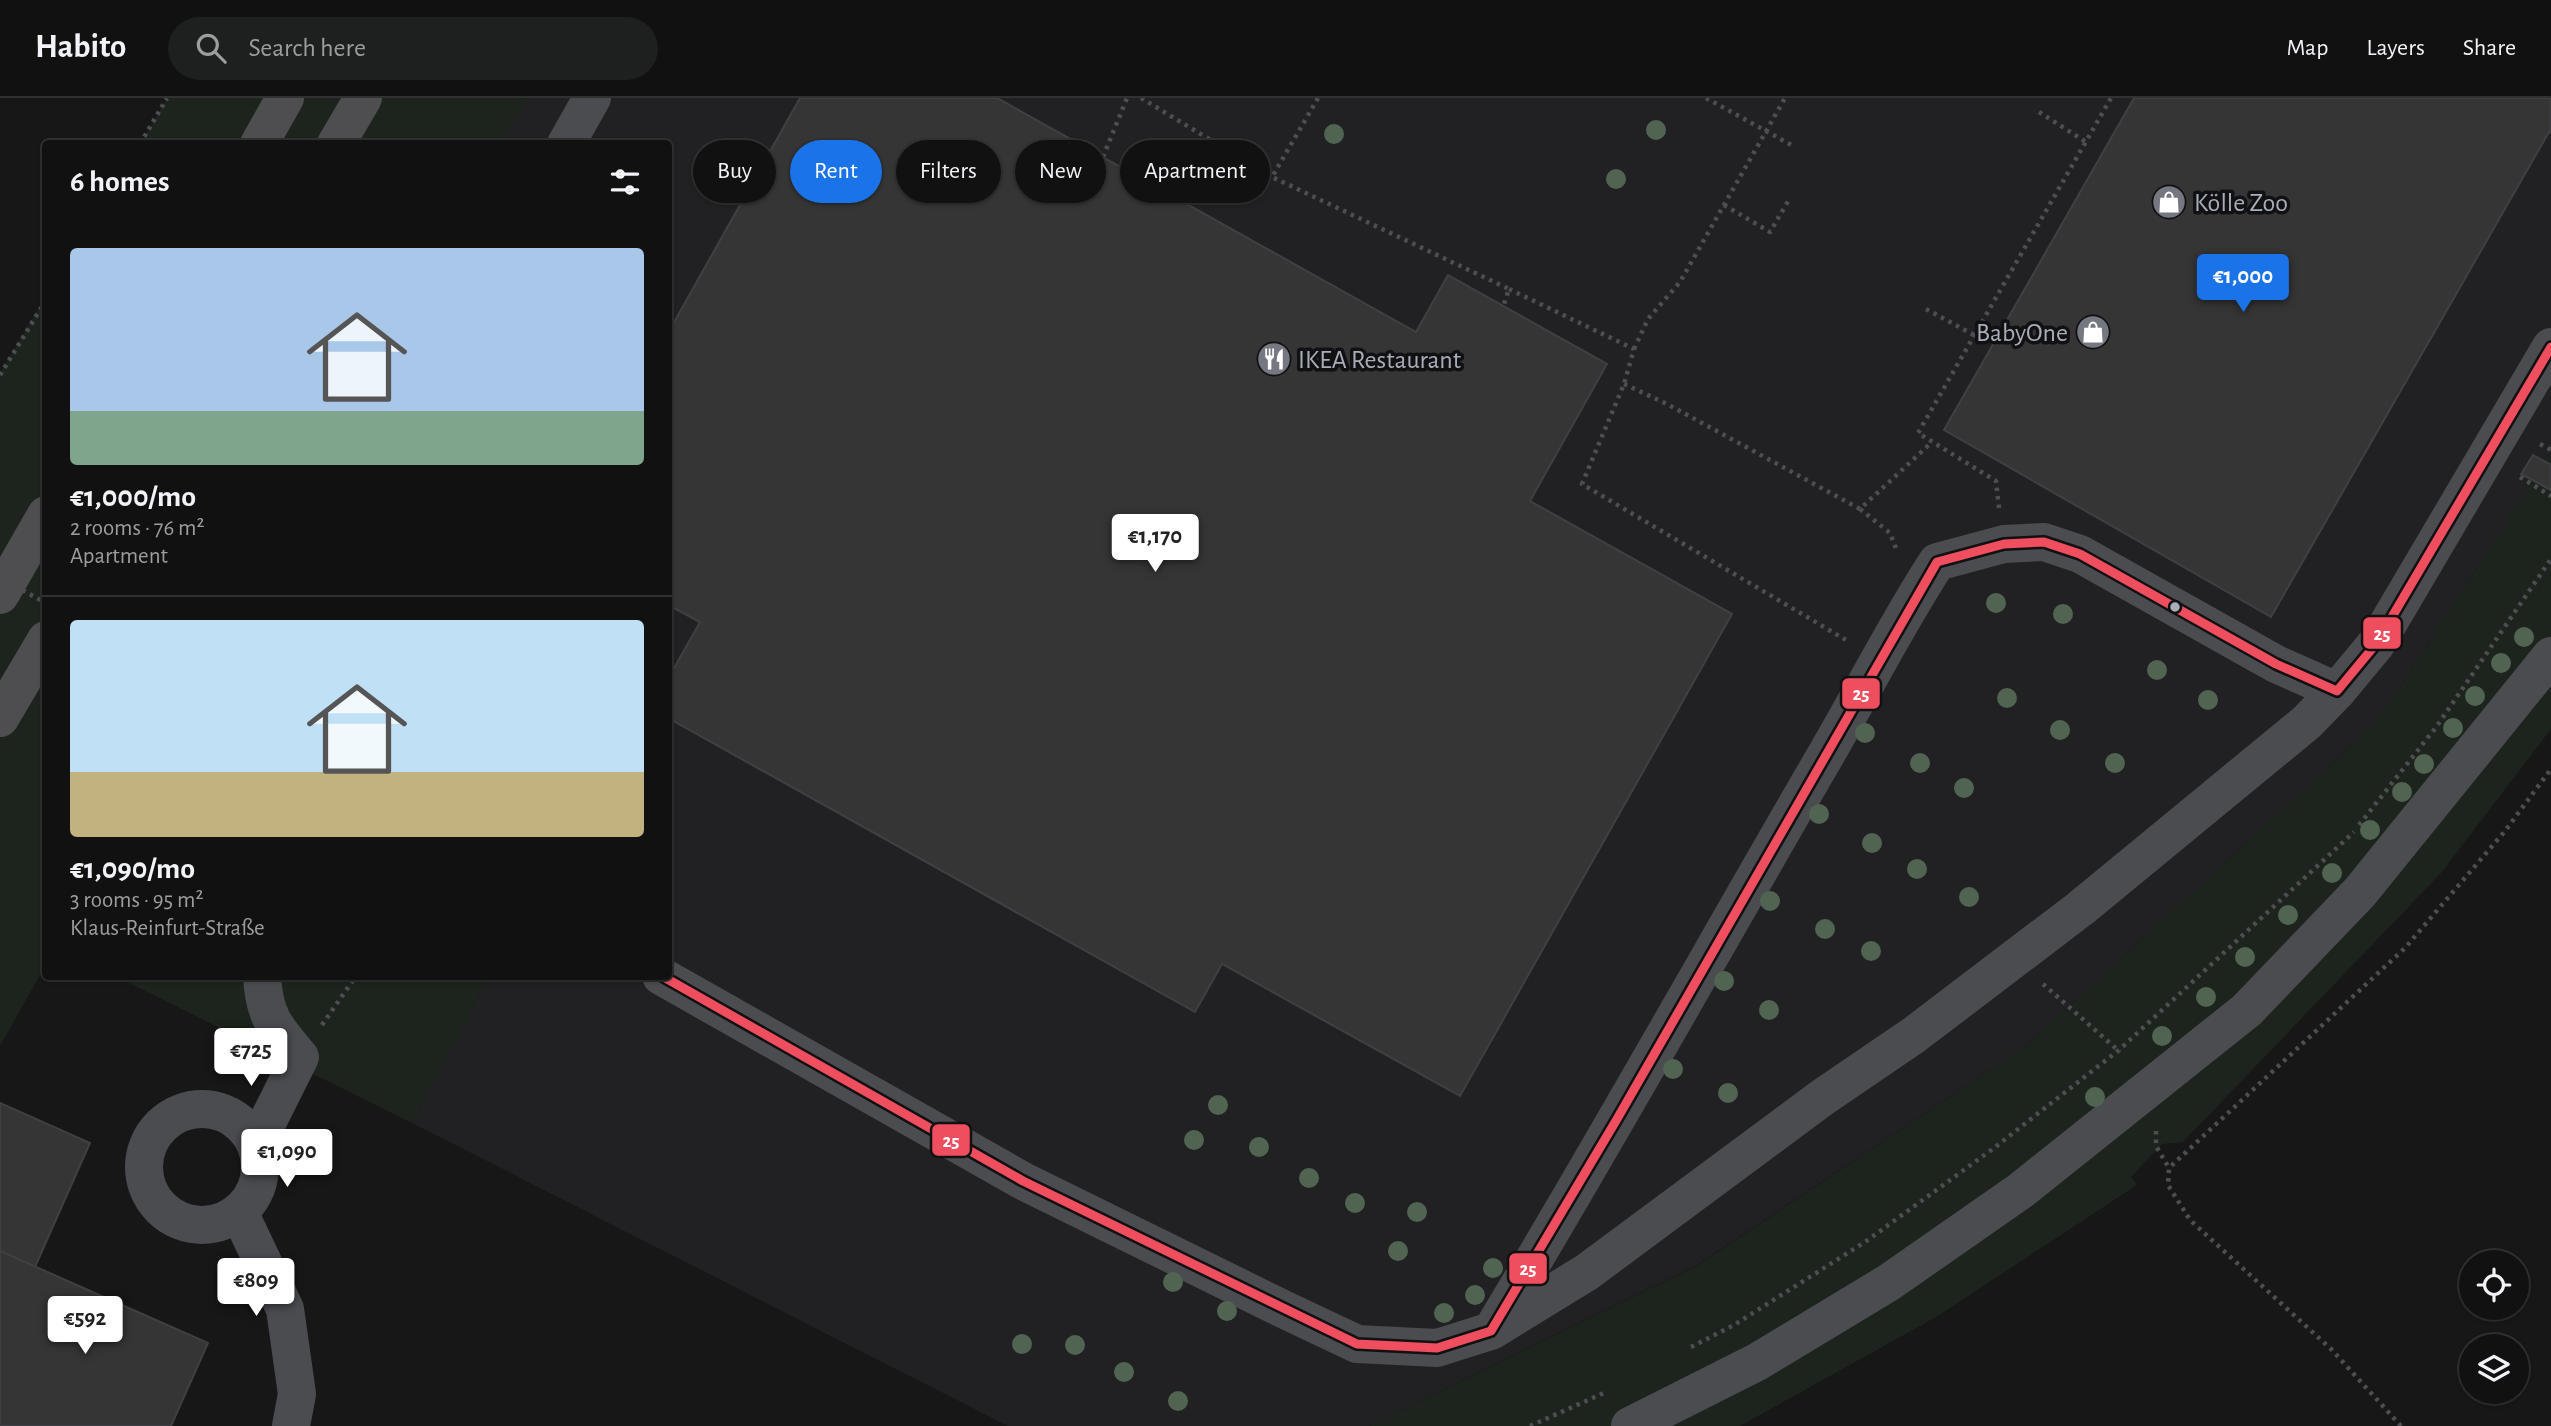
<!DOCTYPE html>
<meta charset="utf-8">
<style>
:root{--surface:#111;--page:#1e1f1f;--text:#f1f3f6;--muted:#9c9d9f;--line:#303131;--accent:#1a73e8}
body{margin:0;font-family:"Alegreya Sans",sans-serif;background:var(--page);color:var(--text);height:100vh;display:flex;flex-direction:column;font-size:26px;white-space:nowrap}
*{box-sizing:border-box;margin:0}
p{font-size:23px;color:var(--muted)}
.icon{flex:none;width:38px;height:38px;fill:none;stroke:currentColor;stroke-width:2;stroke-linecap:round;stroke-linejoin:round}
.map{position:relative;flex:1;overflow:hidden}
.drawer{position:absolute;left:42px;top:42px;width:630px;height:840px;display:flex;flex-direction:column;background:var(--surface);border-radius:7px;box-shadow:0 2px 5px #0004,0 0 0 2px var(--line)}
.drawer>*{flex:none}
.banner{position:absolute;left:693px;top:42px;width:665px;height:63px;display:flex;gap:14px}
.controls{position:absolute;left:2459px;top:1152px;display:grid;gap:14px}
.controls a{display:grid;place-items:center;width:70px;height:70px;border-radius:50%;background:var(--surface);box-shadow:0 2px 5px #0004,0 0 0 2px var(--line);font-size:35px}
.price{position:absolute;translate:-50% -60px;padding:0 16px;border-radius:7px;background:#fff;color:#222;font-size:23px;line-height:46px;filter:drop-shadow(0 2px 4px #0008)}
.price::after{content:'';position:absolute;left:50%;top:42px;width:21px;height:16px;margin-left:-10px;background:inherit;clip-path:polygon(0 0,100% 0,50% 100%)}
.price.on{background:var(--accent);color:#fff}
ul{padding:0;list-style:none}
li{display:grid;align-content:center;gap:14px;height:371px;padding:0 28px}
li+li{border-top:2px solid var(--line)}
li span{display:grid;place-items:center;height:217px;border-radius:7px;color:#555}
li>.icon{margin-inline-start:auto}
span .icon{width:126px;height:126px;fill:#fffc;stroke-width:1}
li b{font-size:30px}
h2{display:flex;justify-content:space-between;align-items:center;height:84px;padding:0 28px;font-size:30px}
.tag{padding:0 24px;border-radius:32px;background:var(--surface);box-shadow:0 2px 5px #0004,0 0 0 2px var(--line);font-size:24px;line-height:63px}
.tag.on{background:var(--accent);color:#fff}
header{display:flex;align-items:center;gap:42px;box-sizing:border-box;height:98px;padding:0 35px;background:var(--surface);border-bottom:2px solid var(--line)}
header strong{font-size:33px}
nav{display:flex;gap:38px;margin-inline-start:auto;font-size:24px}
.search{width:490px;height:63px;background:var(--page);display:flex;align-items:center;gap:18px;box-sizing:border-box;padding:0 24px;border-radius:38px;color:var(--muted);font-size:26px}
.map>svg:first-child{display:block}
.built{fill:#212123}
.green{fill:#1d241e}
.building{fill:#353536;stroke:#3f4043;stroke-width:2}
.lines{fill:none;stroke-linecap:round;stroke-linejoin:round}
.path{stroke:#4d4e52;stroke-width:4.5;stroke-dasharray:3.5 5;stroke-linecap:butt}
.minor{stroke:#4b4c50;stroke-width:38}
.highway{stroke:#4e4e51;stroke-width:38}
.path-bridge{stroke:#4d4e52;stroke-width:4.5;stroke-dasharray:3.5 5;stroke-linecap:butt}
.bus-1-casing{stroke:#111113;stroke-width:14}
.bus-1{stroke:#ee4e5e;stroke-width:9}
.tree{fill:#506451}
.bus-dot{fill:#a8adb8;stroke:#111113;stroke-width:2.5}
.labels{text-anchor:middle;stroke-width:7;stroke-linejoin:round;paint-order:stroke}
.poi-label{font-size:26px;fill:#a8adb8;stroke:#111113;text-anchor:start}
.line-badge{stroke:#111113;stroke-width:2.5}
.badge-label{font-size:19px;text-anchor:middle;font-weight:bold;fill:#fff}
</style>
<header>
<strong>Habito</strong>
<div class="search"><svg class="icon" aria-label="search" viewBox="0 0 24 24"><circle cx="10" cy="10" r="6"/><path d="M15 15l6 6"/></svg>Search here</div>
<nav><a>Map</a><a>Layers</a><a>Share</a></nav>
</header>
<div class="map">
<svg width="2551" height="1328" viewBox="0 0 2551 1328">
<rect width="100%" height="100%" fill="#171717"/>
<!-- built -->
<polygon class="built" points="527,0 2551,0 2551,355 2379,622 2027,947 1697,1167 1369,1328 1008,1328 412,1025 488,879 668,878 668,46 500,45"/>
<!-- green -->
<g class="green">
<polygon points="167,0 527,0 500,45 140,46"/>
<polygon points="45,200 45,868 0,948 0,275"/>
<polygon points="2551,355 2551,631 2441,775 2183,1044 2162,1046 2131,1079 2137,1087 1936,1219 1740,1328 1369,1328 1698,1167 2027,947 2379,622"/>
<polygon points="117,879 488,879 412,1025"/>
</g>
<!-- building -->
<g class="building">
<polygon points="800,0 997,0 1416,234 1448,177 1607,266 1530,403 1732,516 1460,998 1222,866 1195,914 668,620 668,581 700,524 668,507 668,235"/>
<polygon points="2134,0 2551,0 2551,35 2549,34 2271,519 1944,332"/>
<polygon points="2533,357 2551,367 2551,392 2521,376"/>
<polygon points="0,1005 90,1045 35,1169 0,1153"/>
<polygon points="0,1153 208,1245 171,1328 0,1328"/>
</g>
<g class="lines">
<!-- path -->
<g class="path">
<polyline points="1141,0 1272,79"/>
<polyline points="1318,0 1272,79 1509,191 1503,209"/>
<polyline points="1706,0 1795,49"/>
<polyline points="2039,14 2086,44"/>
<polyline points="140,46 167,0"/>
<polyline points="1103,59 1127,0"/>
<polyline points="1724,107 1770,134 1790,100"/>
<polyline points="1509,191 1634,251 1624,286 1582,386 1846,542"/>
<polyline points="1926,211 1974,237"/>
<polyline points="1634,251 1648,221 1680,184 1785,0"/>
<polyline points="0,277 46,202"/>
<polyline points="1624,286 1667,306 1860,411 1931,345"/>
<polyline points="2540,346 2551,352"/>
<polyline points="2520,379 2551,398"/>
<polyline points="1999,410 1996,383 1918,335 2111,0"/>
<polyline points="1860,411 1890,435 1897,453"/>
<polyline points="2359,727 2437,628 2551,461"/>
<polyline points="2043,886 2120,954"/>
<polyline points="322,927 356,878"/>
<polyline points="2156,1033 2156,1048 2169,1070"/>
<polyline points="1691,1249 1734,1227 1865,1144 1994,1050 2119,952 2354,734"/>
<polyline points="1530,1328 1606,1294"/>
<polyline points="2401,1328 2331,1251 2190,1122 2168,1087 2169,1070 2405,850 2505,733 2551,671"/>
</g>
<!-- minor -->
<g class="minor">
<polyline points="566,46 592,0"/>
<polyline points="661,878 1023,1083 1283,1211 1357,1246 1437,1250 1491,1233 1587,1174 1823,999 1914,937 2081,810 2307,624 2337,593 2376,546 2551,249"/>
<circle cx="202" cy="1069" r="58"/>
<path d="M256,1047L300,959C275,930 264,918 262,878"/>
<polyline points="239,1114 285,1211 297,1296 291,1328"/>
<path d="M1495,1227C1608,1040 1714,849 1824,660C1862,595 1896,527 1937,464L2004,446L2044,444L2080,456L2276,566L2337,593"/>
<polyline points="1630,1328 1757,1264 1888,1185 2020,1093 2247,912 2360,794 2551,558"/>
</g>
<!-- highway -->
<g class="highway">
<polyline points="259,46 285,0"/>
<polyline points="336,46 363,0"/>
<polyline points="0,497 46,417"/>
<polyline points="0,620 46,542"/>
</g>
<!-- path-bridge -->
<polyline class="path-bridge" points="0,480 46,505"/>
<!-- bus-1 casing -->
<g class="bus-1-casing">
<polyline id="bus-1" points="662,878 1023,1083 1357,1246 1437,1250 1491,1233 1617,1021 1937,464 2004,446 2044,444 2080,456 2276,566 2337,593 2376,546 2551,249"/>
</g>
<!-- bus-1 -->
<use href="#bus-1" class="bus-1"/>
</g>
<!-- trees -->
<g class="tree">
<circle cx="1656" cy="32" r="10"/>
<circle cx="1334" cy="36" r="10"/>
<circle cx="1616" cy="81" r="10"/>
<circle cx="1996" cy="505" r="10"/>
<circle cx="2063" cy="516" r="10"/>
<circle cx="2524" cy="539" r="10"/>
<circle cx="2501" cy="565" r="10"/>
<circle cx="2157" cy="572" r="10"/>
<circle cx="2475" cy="598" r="10"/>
<circle cx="2007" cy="600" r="10"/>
<circle cx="2208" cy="602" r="10"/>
<circle cx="2453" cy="630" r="10"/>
<circle cx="2060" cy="632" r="10"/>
<circle cx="1865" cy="635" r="10"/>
<circle cx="1920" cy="665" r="10"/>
<circle cx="2115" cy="665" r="10"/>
<circle cx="2424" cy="666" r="10"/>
<circle cx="1964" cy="690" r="10"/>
<circle cx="2402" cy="694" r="10"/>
<circle cx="1819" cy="716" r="10"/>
<circle cx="2370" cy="732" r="10"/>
<circle cx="1872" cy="745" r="10"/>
<circle cx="1917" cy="771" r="10"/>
<circle cx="2332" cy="775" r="10"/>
<circle cx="1969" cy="799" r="10"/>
<circle cx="1770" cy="803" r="10"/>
<circle cx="2288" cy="817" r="10"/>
<circle cx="1825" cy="831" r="10"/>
<circle cx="1871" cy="853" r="10"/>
<circle cx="2245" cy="859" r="10"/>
<circle cx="1724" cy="883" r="10"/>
<circle cx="2206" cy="899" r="10"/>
<circle cx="1769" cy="912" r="10"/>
<circle cx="2162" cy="938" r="10"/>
<circle cx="1673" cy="971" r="10"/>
<circle cx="1728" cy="995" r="10"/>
<circle cx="2095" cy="999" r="10"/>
<circle cx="1218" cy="1007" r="10"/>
<circle cx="1194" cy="1042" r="10"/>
<circle cx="1259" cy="1049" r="10"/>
<circle cx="1309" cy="1080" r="10"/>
<circle cx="1355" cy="1105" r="10"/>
<circle cx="1417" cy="1114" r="10"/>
<circle cx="1398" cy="1153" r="10"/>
<circle cx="1493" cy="1170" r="10"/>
<circle cx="1173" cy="1184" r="10"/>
<circle cx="1475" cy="1197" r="10"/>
<circle cx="1227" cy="1213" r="10"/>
<circle cx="1444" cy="1215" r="10"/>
<circle cx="1022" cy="1246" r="10"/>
<circle cx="1075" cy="1247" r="10"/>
<circle cx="1124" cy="1274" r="10"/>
<circle cx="1178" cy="1303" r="10"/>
</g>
<!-- icons -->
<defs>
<g id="shop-disc" transform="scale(1.75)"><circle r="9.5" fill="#757880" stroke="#111113"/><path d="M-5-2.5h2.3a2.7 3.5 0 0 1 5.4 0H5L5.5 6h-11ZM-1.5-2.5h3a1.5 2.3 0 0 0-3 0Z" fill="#fff"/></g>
<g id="restaurant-disc" transform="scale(1.75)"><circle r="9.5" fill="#757880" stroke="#111113"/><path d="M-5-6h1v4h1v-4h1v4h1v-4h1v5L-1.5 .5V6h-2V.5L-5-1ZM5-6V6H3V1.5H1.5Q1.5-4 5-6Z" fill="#fff"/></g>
</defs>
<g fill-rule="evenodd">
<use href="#shop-disc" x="2169" y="104"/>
<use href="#shop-disc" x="2093" y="234"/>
<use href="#restaurant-disc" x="1274" y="261"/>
</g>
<!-- markers -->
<circle class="bus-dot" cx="2175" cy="509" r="6"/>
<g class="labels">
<!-- poi labels -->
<g class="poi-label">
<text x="2194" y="113">Kölle Zoo</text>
<text x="2068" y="243" text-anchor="end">BabyOne</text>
<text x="1298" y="270">IKEA Restaurant</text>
</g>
</g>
<g class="line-badge">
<rect x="2362" y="518" width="40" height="34" rx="7" fill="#ee4e5e"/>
<rect x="1841" y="579" width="40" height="33" rx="7" fill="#ee4e5e"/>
<rect x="931" y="1025" width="40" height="34" rx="7" fill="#ee4e5e"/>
<rect x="1508" y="1154" width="40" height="33" rx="7" fill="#ee4e5e"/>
</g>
<g class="badge-label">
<text x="2382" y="542">25</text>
<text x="1861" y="602">25</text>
<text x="951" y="1049">25</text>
<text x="1528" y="1177">25</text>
</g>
</svg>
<div class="controls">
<a><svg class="icon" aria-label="locate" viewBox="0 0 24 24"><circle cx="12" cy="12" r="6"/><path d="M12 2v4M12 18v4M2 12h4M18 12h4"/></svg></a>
<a><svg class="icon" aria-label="layers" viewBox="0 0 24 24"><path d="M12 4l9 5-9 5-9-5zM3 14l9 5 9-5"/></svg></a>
</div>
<b class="price on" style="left:2243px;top:216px">€1,000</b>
<b class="price" style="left:1155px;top:476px">€1,170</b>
<b class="price" style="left:251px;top:990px">€725</b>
<b class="price" style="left:287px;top:1091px">€1,090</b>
<b class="price" style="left:256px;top:1220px">€809</b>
<b class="price" style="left:85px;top:1258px">€592</b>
<div class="banner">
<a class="tag">Buy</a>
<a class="tag on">Rent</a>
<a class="tag">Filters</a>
<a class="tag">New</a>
<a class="tag">Apartment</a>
</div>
<section class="drawer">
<h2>6 homes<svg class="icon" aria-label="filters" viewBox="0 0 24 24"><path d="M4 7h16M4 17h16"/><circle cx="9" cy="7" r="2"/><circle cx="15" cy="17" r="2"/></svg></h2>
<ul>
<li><span style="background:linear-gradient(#a9c7e8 75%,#7fa58c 0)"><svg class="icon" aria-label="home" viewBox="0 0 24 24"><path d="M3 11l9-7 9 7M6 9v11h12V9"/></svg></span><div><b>€1,000/mo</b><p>2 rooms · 76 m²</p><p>Apartment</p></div></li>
<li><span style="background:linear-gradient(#bfe0f5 70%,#c2b280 0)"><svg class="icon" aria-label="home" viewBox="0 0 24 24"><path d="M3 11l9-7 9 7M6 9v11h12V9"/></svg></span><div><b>€1,090/mo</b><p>3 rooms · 95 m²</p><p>Klaus-Reinfurt-Straße</p></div></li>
</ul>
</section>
</div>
